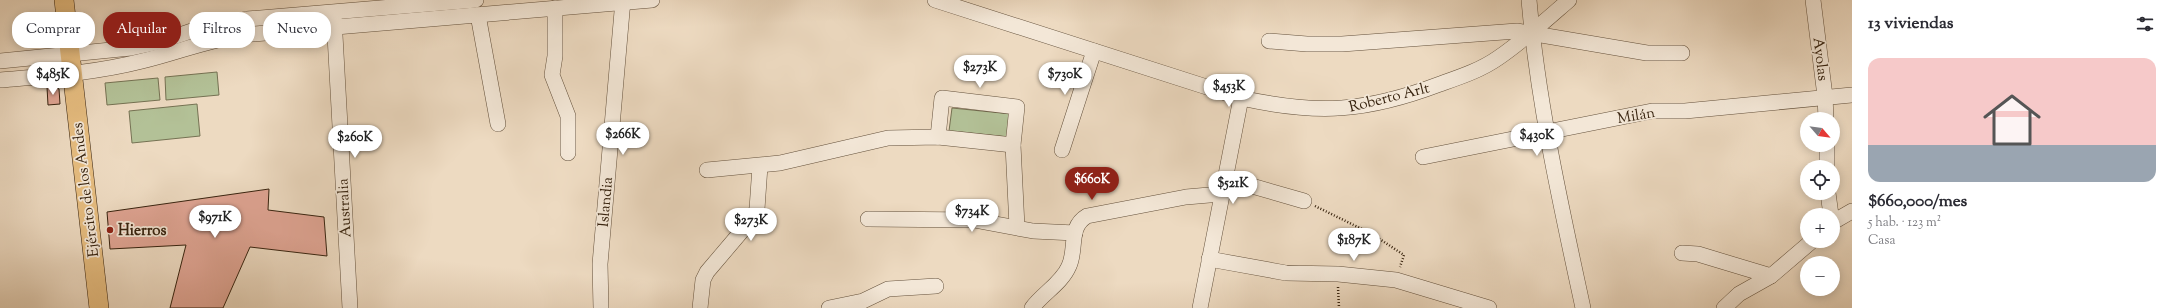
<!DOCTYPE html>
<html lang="es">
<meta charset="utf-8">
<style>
:root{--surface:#fff;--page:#f2f2f3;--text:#2b2b33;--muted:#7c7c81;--line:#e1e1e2;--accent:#8f2418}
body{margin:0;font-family:"Sorts Mill Goudy",serif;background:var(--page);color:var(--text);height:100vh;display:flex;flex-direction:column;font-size:15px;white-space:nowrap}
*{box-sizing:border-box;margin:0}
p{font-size:13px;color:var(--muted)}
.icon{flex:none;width:22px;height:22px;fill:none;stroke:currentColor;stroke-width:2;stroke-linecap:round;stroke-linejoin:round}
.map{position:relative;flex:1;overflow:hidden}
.side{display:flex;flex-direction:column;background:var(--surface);width:320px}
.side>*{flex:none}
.guide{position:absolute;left:12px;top:12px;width:380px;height:36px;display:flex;gap:8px}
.needle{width:26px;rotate:118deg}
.fabs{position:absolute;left:1800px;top:112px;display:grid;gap:8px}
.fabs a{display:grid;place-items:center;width:40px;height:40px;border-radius:50%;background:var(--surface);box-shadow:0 2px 10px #0003;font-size:20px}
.price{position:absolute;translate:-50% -34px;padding:0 9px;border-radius:14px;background:#fff;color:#222;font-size:13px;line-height:26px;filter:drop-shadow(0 1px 2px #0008)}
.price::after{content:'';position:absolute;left:50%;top:24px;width:12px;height:9px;margin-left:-6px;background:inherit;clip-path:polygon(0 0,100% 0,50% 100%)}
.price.active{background:var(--accent);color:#fff}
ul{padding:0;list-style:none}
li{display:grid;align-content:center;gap:8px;height:212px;padding:0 16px}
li+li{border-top:1px solid var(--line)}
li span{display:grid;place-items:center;height:124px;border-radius:12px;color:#555}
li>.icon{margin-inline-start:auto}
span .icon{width:72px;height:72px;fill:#fffc;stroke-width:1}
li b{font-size:17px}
h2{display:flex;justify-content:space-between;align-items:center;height:48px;padding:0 16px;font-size:17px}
.tag{padding:0 14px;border-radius:16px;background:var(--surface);box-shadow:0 2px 10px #0003;font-size:14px;line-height:36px}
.tag.active{background:var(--accent);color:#fff}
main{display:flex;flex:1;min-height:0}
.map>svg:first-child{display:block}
.green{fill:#b3c197;stroke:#757253}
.building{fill:#dfa493;stroke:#37230f}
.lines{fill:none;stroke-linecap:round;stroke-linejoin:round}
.minor-casing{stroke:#64513c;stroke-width:16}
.major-casing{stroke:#37230f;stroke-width:20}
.path{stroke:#37230f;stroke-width:2.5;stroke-dasharray:1 2;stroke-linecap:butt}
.minor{stroke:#f3e7d7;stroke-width:15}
.major{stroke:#e6bd80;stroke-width:19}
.poi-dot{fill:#8f2418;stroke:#f3e7d7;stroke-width:1.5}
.labels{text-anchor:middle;stroke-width:3.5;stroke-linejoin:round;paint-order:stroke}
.street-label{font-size:15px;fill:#37230f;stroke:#f3e7d7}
.poi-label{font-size:15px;font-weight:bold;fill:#37230f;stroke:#f3e7d7;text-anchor:start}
</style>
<main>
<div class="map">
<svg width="1852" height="308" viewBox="0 0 1852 308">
<rect width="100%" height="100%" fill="#eddac1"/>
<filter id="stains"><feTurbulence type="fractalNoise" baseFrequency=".005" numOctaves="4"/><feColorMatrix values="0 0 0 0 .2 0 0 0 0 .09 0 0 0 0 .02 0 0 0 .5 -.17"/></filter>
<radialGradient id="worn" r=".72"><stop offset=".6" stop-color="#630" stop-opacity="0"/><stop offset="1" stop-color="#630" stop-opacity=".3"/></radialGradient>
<!-- green -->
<g class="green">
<polygon points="217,72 219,95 166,100 165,77"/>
<polygon points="158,78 160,100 107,105 105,83"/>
<polygon points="197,104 200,136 132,143 129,111"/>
<polygon points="952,108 1011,114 1008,137 949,131"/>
</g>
<!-- building -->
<g class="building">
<polygon points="54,86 59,89 60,104 48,105 47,87"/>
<polygon points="269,189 268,210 324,217 327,256 250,247 223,308 170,308 186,245 110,249 107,212"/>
</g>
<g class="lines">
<!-- minor casing -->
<g class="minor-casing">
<g id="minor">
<path d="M935,0L1241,98C1318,115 1366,112 1440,84C1460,77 1481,70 1498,58C1523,41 1546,20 1569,0"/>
<path d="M1529,0C1538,104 1561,206 1583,308"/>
<polyline points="1813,0 1825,96 1826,119"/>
<polyline points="555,8 555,56 552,75 568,116 568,153"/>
<polyline points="478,15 498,124"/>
<polyline points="334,17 350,308"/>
<polyline points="1269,41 1307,44 1342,44 1517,31 1647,53 1682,53"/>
<polyline points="0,61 131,48 159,42 203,27 247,19 476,0"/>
<path d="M0,80C48,76 95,73 142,61C176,53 207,40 242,35L652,0"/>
<polyline points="938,137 942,98 1017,107 1013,145 1017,227"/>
<polyline points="1827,145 1827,167"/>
<polyline points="1062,150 1094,51"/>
<polyline points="1423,157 1652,111 1685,111 1852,95"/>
<polyline points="707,170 780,163 888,138 938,137 1013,145"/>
<polyline points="1224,178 1304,201"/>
<polyline points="1828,193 1831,215"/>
<polyline points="868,219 974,220 1033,231 1075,233"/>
<polyline points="1833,222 1852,211"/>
<polyline points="1682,253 1698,254 1771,276"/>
<polyline points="1209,259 1286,273 1338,274 1396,280 1489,308"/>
<polyline points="601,308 600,264 623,0"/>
<polyline points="700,308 703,280 707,272 752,219 757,209 760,166"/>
<polyline points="829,308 863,301 888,289 936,286"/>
<path d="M1032,308C1042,294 1062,283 1069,266C1077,249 1068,227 1087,216L1186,197L1221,194"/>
<polyline points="1200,308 1241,98"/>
<polyline points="1724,308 1739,294 1771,276 1812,241"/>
</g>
</g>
<!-- major casing -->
<g class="major-casing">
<polyline id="major" points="64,0 99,308"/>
</g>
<!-- path -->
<g class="path">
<polyline points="1315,206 1372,234 1404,255 1400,267"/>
<polyline points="1338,287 1339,308"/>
</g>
<!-- minor -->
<use href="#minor" class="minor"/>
<!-- major -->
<use href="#major" class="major"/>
</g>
<!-- markers -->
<circle class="poi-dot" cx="110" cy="230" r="4"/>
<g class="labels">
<!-- street labels -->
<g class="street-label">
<text transform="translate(1821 59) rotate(83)" y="5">Ayolas</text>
<text transform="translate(1389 97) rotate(-14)" y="5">Roberto Arlt</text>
<text transform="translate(1636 115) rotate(-9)" y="5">Milán</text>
<text transform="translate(85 190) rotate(-97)" y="5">Ejército de los Andes</text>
<text transform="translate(605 202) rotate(-85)" y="5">Islandia</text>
<text transform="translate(344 208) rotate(-93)" y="5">Australia</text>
</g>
<!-- poi labels -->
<g class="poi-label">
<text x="118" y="235">Hierros</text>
</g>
</g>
<rect width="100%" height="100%" filter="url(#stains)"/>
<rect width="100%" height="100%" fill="url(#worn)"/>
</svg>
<div class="fabs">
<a><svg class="needle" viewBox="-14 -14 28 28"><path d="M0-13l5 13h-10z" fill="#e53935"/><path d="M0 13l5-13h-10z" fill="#7c7c81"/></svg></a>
<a><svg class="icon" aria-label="locate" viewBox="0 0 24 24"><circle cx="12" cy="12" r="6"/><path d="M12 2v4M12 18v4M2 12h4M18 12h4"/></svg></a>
<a>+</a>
<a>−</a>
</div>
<b class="price" style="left:980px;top:89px">$273K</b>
<b class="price" style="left:53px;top:96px">$485K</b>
<b class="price" style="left:1065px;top:96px">$730K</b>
<b class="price" style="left:1229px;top:108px">$453K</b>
<b class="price" style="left:623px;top:156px">$266K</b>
<b class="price" style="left:1537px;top:157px">$430K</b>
<b class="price" style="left:355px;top:159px">$260K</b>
<b class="price active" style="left:1092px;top:201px">$660K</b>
<b class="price" style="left:1233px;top:205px">$521K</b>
<b class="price" style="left:972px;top:233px">$734K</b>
<b class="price" style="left:215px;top:239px">$971K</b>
<b class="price" style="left:751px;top:242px">$273K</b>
<b class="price" style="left:1354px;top:262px">$187K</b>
<div class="guide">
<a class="tag">Comprar</a>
<a class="tag active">Alquilar</a>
<a class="tag">Filtros</a>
<a class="tag">Nuevo</a>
</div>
</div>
<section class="side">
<h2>13 viviendas<svg class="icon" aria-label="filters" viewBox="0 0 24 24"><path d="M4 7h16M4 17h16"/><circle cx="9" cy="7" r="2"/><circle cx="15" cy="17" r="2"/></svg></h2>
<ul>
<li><span style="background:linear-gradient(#f6c9c9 70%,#9aa5b1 0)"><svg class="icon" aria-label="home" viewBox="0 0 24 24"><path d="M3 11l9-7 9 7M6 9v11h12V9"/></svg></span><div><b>$660,000/mes</b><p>5 hab. · 123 m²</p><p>Casa</p></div></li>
</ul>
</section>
</main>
